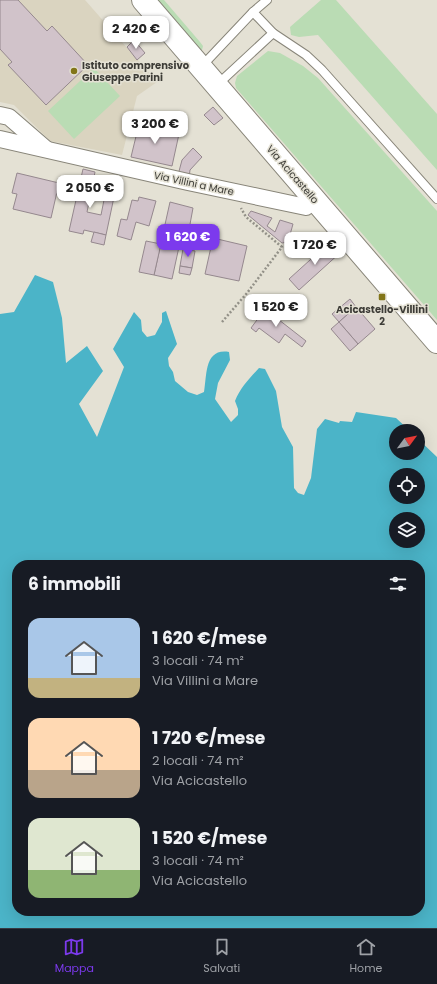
<!DOCTYPE html>
<html lang="it">
<meta charset="utf-8">
<style>
:root{--surface:#171b24;--page:#20242c;--text:#f1f3f6;--muted:#9ea1a6;--line:#363941;--accent:#7c3aed}
body{margin:0;font-family:Poppins,sans-serif;background:var(--page);color:var(--text);height:100vh;display:flex;flex-direction:column;font-size:15px;white-space:nowrap}
*{box-sizing:border-box;margin:0}
p{font-size:13px;color:var(--muted)}
.icon{flex:none;width:22px;height:22px;fill:none;stroke:currentColor;stroke-width:2;stroke-linecap:round;stroke-linejoin:round}
.map{position:relative;flex:1;overflow:hidden}
.panel{position:absolute;left:12px;top:560px;width:413px;height:356px;display:flex;flex-direction:column;background:var(--surface);border-radius:16px;box-shadow:0 4px 16px #0002}
.panel>*{flex:none}
.needle{width:26px;rotate:58deg}
.fabs{position:absolute;left:389px;top:424px;display:grid;gap:8px}
.fabs a{display:grid;place-items:center;width:36px;height:36px;border-radius:50%;background:var(--surface);box-shadow:0 4px 16px #0002;font-size:20px}
.price{position:absolute;translate:-50% -34px;padding:0 9px;border-radius:8px;background:#fff;color:#222;font-size:13px;line-height:26px;filter:drop-shadow(0 1px 2px #0008)}
.price::after{content:'';position:absolute;left:50%;top:24px;width:12px;height:9px;margin-left:-6px;background:inherit;clip-path:polygon(0 0,100% 0,50% 100%)}
.price.on{background:var(--accent);color:#fff}
ul{padding:0;list-style:none}
li{display:flex;align-items:center;gap:12px;height:100px;padding:0 16px}
li span{display:grid;place-items:center;flex:none;width:112px;height:80px;border-radius:12px;color:#555}
li>.icon{margin-inline-start:auto}
span .icon{width:48px;height:48px;fill:#fffc;stroke-width:1}
li b{font-size:17px}
h2{display:flex;justify-content:space-between;align-items:center;height:48px;padding:0 16px;font-size:17px}
.tabs{display:flex;justify-content:space-around;align-items:center;height:56px;border-top:1px solid var(--line);background:var(--surface);font-size:11px;color:var(--muted)}
.tabs a{display:grid;justify-items:center;gap:2px}
.tabs .on{color:var(--accent)}
.map>svg:first-child{display:block}
.built{fill:#dad4c0}
.green{fill:#badcb4}
.water{fill:#4bb4c8;fill-rule:evenodd}
.building{fill:#d1c3ca;stroke:#95888e}
.lines{fill:none;stroke-linecap:round;stroke-linejoin:round}
.lane-casing{stroke:#888579;stroke-width:10}
.street-casing{stroke:#888579;stroke-width:18}
.secondary-casing{stroke:#888579;stroke-width:24}
.path{stroke:#939188;stroke-width:2.5;stroke-dasharray:2 2;stroke-linecap:butt}
.lane{stroke:#fff;stroke-width:8}
.street{stroke:#fff;stroke-width:16}
.secondary{stroke:#fff;stroke-width:22}
.poi-dot{fill:#827518;stroke:#e4e1d4;stroke-width:1.5}
.labels{text-anchor:middle;stroke-width:3;stroke-linejoin:round;paint-order:stroke}
.poi-label{font-size:10px;font-weight:bold;fill:#3d3c37;stroke:#e4e1d4;text-anchor:start}
.street-label{font-size:10px;fill:#3d3c37;stroke:#e4e1d4}
</style>
<div class="map">
<svg width="437" height="928" viewBox="0 0 437 928">
<rect width="100%" height="100%" fill="#e4e1d4"/>
<!-- built -->
<polygon class="built" points="0,0 85,0 157,82 137,96 122,155 50,141 14,105 0,102"/>
<!-- green -->
<g class="green">
<polygon points="151,0 164,0 200,42 203,46 202,50 199,52"/>
<polygon points="321,0 336,0 437,114 437,170 318,35 299,37 291,35 290,27"/>
<polygon points="268,51 280,53 303,66 318,78 437,211 437,320 236,88 235,83 237,76"/>
<polygon points="94,68 120,96 74,139 48,111"/>
</g>
<!-- water -->
<path class="water" d="M35,275L53,282L62,318L66,363L87,346L103,371L79,404L97,437L124,367L113,349L134,312L141,320L142,331L147,337L155,335L162,322V313L166,311L177,344L168,358L169,366L173,372L175,381L188,392L197,395L204,392C207,376 204,348 229,352L230,360L218,383L215,399L231,422L238,415V409L235,401C240,388 250,378 259,368L265,369L276,391L282,427L293,447L294,488L298,493L304,495L311,478L317,429L325,419L339,423L340,421L352,422L356,412L396,418L410,431H396V453H418V439L437,457V928H0V314L14,312ZM396,475H418V497H396ZM396,519H418V541H396ZM17,565H420V911H17Z"/>
<!-- building -->
<g class="building">
<polygon points="0,0 18,0 47,31 52,26 88,65 46,105 8,65 12,62 0,49"/>
<polygon points="134,40 145,53 137,60 127,47"/>
<polygon points="213,107 223,118 214,125 204,115"/>
<polygon points="139,124 179,134 172,166 131,157"/>
<polygon points="193,148 202,157 190,170 189,178 178,175 182,160"/>
<polygon points="83,169 95,172 87,212 101,215 105,195 114,197 106,235 84,230 83,234 69,231"/>
<polygon points="17,173 59,183 51,218 13,209 17,194 12,193"/>
<polygon points="139,197 156,201 149,226 136,222 131,240 117,236 121,219 127,220 132,200 138,201"/>
<polygon points="170,202 193,208 188,235 164,229"/>
<polygon points="251,211 272,218 267,226 275,232 280,220 293,224 288,242 282,243 248,215"/>
<polygon points="164,229 182,233 172,279 154,275"/>
<polygon points="94,232 106,235 104,245 91,242"/>
<polygon points="213,238 247,246 239,281 205,274"/>
<polygon points="146,241 161,244 154,275 139,272"/>
<polygon points="331,241 341,252 299,290 289,279"/>
<polygon points="183,249 195,251 192,268 180,266"/>
<polygon points="180,266 192,268 190,275 179,273"/>
<polygon points="350,299 356,307 339,322 332,314"/>
<polygon points="356,307 375,329 358,344 339,322"/>
<polygon points="265,309 306,341 302,347 285,334 279,343 259,328 256,332 251,328"/>
<polygon points="339,322 358,344 350,351 331,329"/>
</g>
<g class="lines">
<!-- lane casing -->
<g class="lane-casing">
<g id="lane">
<polyline points="253,12 273,33 306,55 322,70 437,199"/>
<polyline points="201,67 253,12 267,0"/>
<polyline points="217,85 273,33"/>
</g>
</g>
<!-- street casing -->
<g class="street-casing">
<g id="street">
<polyline points="0,115 9,117 46,149"/>
<polyline points="0,139 188,182 306,207 315,199"/>
</g>
</g>
<!-- secondary casing -->
<g class="secondary-casing">
<polyline id="secondary" points="143,0 437,342"/>
</g>
<!-- path -->
<polyline class="path" points="222,322 247,293 282,247 246,217 241,208"/>
<!-- lane -->
<use href="#lane" class="lane"/>
<!-- street -->
<use href="#street" class="street"/>
<!-- secondary -->
<use href="#secondary" class="secondary"/>
</g>
<!-- markers -->
<g class="poi-dot">
<circle cx="74" cy="71" r="4"/>
<rect x="378" y="293" width="8" height="8" rx="2"/>
</g>
<g class="labels">
<!-- poi labels -->
<g class="poi-label">
<text x="82" y="69">Istituto comprensivo<tspan x="82" dy="12">Giuseppe Parini</tspan></text>
<text x="382" y="313" text-anchor="middle">Acicastello-Villini<tspan x="382" dy="12">2</tspan></text>
</g>
<!-- street labels -->
<g class="street-label">
<text transform="translate(293 174) rotate(49)" y="4">Via Acicastello</text>
<text transform="translate(194 183) rotate(12)" y="4">Via Villini a Mare</text>
</g>
</g>
</svg>
<div class="fabs">
<a><svg class="needle" viewBox="-14 -14 28 28"><path d="M0-13l5 13h-10z" fill="#e53935"/><path d="M0 13l5-13h-10z" fill="#9ea1a6"/></svg></a>
<a><svg class="icon" aria-label="locate" viewBox="0 0 24 24"><circle cx="12" cy="12" r="6"/><path d="M12 2v4M12 18v4M2 12h4M18 12h4"/></svg></a>
<a><svg class="icon" aria-label="layers" viewBox="0 0 24 24"><path d="M12 4l9 5-9 5-9-5zM3 14l9 5 9-5"/></svg></a>
</div>
<b class="price" style="left:136px;top:50px">2 420 €</b>
<b class="price" style="left:155px;top:145px">3 200 €</b>
<b class="price" style="left:90px;top:209px">2 050 €</b>
<b class="price on" style="left:188px;top:258px">1 620 €</b>
<b class="price" style="left:315px;top:266px">1 720 €</b>
<b class="price" style="left:276px;top:328px">1 520 €</b>
<section class="panel">
<h2>6 immobili<svg class="icon" aria-label="filters" viewBox="0 0 24 24"><path d="M4 7h16M4 17h16"/><circle cx="9" cy="7" r="2"/><circle cx="15" cy="17" r="2"/></svg></h2>
<ul>
<li><span style="background:linear-gradient(#a9c7e8 75%,#c2b280 0)"><svg class="icon" aria-label="home" viewBox="0 0 24 24"><path d="M3 11l9-7 9 7M6 9v11h12V9"/></svg></span><div><b>1 620 €/mese</b><p>3 locali · 74 m²</p><p>Via Villini a Mare</p></div></li>
<li><span style="background:linear-gradient(#ffd9b3 65%,#b9a48a 0)"><svg class="icon" aria-label="home" viewBox="0 0 24 24"><path d="M3 11l9-7 9 7M6 9v11h12V9"/></svg></span><div><b>1 720 €/mese</b><p>2 locali · 74 m²</p><p>Via Acicastello</p></div></li>
<li><span style="background:linear-gradient(#dfe7d0 65%,#8fb573 0)"><svg class="icon" aria-label="home" viewBox="0 0 24 24"><path d="M3 11l9-7 9 7M6 9v11h12V9"/></svg></span><div><b>1 520 €/mese</b><p>3 locali · 74 m²</p><p>Via Acicastello</p></div></li>
</ul>
</section>
</div>
<nav class="tabs">
<a class="on"><svg class="icon" aria-label="map" viewBox="0 0 24 24"><path d="M3 6l6-2 6 2 6-2v14l-6 2-6-2-6 2zM9 4v14M15 6v14"/></svg>Mappa</a>
<a><svg class="icon" aria-label="saved" viewBox="0 0 24 24"><path d="M7 4h10v16l-5-4-5 4z"/></svg>Salvati</a>
<a><svg class="icon" aria-label="home" viewBox="0 0 24 24"><path d="M3 11l9-7 9 7M6 9v11h12V9"/></svg>Home</a>
</nav>
